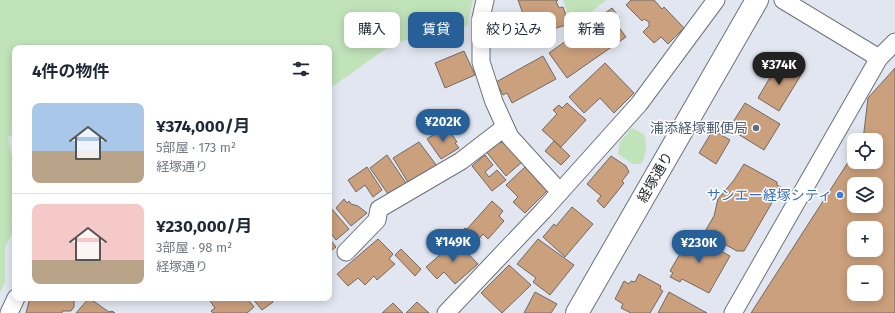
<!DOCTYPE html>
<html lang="ja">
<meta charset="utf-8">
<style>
:root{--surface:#fff;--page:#f6f6f7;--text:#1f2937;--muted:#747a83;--line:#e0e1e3;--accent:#276098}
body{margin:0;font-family:"Fira Sans","Noto Sans JP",sans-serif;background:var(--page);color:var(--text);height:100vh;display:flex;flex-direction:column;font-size:15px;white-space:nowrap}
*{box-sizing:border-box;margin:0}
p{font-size:13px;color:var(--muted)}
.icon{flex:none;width:22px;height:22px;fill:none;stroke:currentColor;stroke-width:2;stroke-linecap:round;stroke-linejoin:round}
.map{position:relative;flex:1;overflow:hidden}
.panel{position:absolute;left:12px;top:45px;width:320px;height:256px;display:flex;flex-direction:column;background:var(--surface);border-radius:8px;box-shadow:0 2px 10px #0003}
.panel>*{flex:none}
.top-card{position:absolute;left:344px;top:12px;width:380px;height:36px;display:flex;gap:8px}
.fabs{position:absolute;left:847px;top:133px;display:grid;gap:8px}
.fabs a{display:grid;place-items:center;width:36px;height:36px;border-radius:8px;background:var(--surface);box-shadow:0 2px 10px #0003;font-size:20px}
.price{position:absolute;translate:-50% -34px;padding:0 9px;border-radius:14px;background:var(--accent);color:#fff;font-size:13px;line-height:26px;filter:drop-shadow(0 1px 2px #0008)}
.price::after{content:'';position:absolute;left:50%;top:24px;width:12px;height:9px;margin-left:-6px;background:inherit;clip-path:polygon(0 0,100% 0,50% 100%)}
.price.active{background:#222;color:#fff}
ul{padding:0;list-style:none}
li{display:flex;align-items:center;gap:12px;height:100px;padding:0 20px}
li+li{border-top:1px solid var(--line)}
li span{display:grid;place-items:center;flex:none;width:112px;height:80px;border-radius:8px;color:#555}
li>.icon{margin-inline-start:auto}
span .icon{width:48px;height:48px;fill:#fffc;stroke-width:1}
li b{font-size:17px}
h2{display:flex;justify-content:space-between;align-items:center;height:48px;padding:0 20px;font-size:17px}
.chip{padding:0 14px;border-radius:8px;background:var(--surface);box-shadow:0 2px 10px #0003;font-size:14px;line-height:36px}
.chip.active{background:var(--accent);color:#fff}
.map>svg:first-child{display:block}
.green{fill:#c1e3ba}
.building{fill:#cba07d;stroke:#726963;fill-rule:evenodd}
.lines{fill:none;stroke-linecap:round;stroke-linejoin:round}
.street-casing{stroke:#6d717a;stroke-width:19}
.secondary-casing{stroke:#6d717a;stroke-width:24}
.street{stroke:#fff;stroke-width:17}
.secondary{stroke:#fff;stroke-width:22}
.service-dot{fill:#5c6f8a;stroke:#fff;stroke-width:1.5}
.shop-dot{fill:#3f7fe0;stroke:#fff;stroke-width:1.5}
.labels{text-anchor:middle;stroke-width:3;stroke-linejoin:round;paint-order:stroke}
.service-label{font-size:14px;fill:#4e5e75;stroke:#fff;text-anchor:end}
.street-label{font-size:14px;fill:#26282c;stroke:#fff}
.shop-label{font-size:14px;fill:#366cbe;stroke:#fff;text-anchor:end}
</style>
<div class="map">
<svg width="895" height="313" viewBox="0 0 895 313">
<rect width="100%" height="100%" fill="#e2e6f0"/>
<!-- green -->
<g class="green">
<polygon points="0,0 473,0 467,26 394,43 329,89 329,48 15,48 15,134 8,137 15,174 15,228 5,247 5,282 0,292"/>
<polygon points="563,0 607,0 572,25"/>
<path d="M632,128L644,134C647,146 647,153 641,164H633L618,154L620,142Z"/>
</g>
<!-- building -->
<g class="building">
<polygon points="518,0 558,0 556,1 559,8 563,7 569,24 550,30 546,19 530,24 533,34 527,36 523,26 527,25"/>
<polygon points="631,0 654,0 662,9 664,7 684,28 668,44 661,37 654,43 643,32 649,26 649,22 644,19 642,21 626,5"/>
<polygon points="612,8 620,18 615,22 626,37 567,78 549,53"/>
<polygon points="518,13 524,42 495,47 490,18"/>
<polygon points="464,51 475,75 445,88 435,63"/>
<polygon points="543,56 556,79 512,103 507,93 503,95 496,82"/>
<polygon points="779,62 801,75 779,111 758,98"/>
<polygon points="605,63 634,93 614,113 600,98 584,113 569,97"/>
<path d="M895,68V313H751L854,153V162H876V140H863L868,98ZM854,184H876V206H854ZM854,228H876V250H854ZM854,272H876V294H854Z"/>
<polygon points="567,103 586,120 561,147 542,130 557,114 553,110 559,105 562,108"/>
<polygon points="745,103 780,124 764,150 733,131 737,124 733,122"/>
<polygon points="446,126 457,142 455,143 459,148 441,159 427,139"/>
<polygon points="713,130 730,140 716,164 699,153"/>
<polygon points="497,139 501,143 504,141 522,162 506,176 484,149"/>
<polygon points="554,141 570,156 561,165 545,151"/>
<polygon points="419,142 437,166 409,184 393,158"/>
<polygon points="387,155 408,186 390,197 370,168"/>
<polygon points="485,155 493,165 485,172 489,177 497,170 506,180 492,191 472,166"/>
<polygon points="611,156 626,166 629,172 622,181 624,183 604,208 597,201 601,196 587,184"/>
<polygon points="744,164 777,182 777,185 781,187 744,251 737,251 704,233 714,216 718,199 734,180"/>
<polygon points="367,167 382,190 373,197 365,185 356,192 348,180"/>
<polygon points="525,167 547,191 525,213 513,202 518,197 506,185"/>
<polygon points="344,199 347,203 349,201 351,204 358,206 367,213 351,226 336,208"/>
<polygon points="492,201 503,211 499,216 504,221 488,239 483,234 478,240 472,234 464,242 458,236 465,228 467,229"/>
<polygon points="572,207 593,224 565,257 543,237 554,224 556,226"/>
<polygon points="331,208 349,229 336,240 329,231 329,210"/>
<polygon points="691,235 730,256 709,293 682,279 680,282 670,277 673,273 670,271"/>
<polygon points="329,238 336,247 329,252"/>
<polygon points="378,239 393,254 389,259 395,264 377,280 374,276 365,285 358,278 348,286 337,274"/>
<polygon points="538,239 574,265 550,295 533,282 536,278 517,264"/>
<polygon points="456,241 478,264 455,284 444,272 437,279 426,267"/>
<polygon points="401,249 421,269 415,276 395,255"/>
<polygon points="509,265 531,285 502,313 481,293"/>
<polygon points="639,274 661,286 660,289 663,291 650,313 631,313 621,308 623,304 615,299 624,281 629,284 631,281 635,282"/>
<polygon points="535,292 557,304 551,313 524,313"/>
<polygon points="669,292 707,313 658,313"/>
<polygon points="30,298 74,298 74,307 71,311 62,311 62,313 26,313"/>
<polygon points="89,298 109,312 112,311 115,313 76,313"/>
<polygon points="208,298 247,298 254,307 247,313 213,313 211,311 215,308"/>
<polygon points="252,298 270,298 273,302 262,310"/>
<polygon points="417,302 429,313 406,313"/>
<polygon points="393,303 403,313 382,313"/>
</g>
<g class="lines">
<!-- street casing -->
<g class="street-casing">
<g id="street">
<polyline points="485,0 481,18 481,62 494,102 510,137 560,192"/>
<polyline points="783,0 879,58 895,42"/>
<polyline points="346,252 377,220 379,209 461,161 505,127"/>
<polyline points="9,313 16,298"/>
<polyline points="446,313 543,211 639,104 716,0"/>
<polyline points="733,313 879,58"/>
</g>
</g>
<!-- secondary casing -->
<g class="secondary-casing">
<polyline id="secondary" points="577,313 757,0"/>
</g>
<!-- street -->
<use href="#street" class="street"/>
<!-- secondary -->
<use href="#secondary" class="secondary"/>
</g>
<!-- markers -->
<circle class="service-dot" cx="756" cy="128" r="4"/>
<circle class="shop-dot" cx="840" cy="195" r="4"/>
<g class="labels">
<!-- service labels -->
<g class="service-label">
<text x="748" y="133">浦添経塚郵便局</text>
</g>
<!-- street labels -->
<g class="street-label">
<text transform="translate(655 177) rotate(-60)" y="5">経塚通り</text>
</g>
<!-- shop labels -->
<g class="shop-label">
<text x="832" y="200">サンエー経塚シティ</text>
</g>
</g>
</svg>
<div class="fabs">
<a><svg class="icon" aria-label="locate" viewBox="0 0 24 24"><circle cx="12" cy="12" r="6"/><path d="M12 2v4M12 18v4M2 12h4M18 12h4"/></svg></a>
<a><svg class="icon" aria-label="layers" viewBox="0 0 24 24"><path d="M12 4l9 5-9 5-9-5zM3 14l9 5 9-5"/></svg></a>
<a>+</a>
<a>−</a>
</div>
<b class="price active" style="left:779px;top:86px">¥374K</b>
<b class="price" style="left:443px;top:143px">¥202K</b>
<b class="price" style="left:453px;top:263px">¥149K</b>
<b class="price" style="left:699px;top:264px">¥230K</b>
<div class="top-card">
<a class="chip">購入</a>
<a class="chip active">賃貸</a>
<a class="chip">絞り込み</a>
<a class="chip">新着</a>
</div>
<section class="panel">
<h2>4件の物件<svg class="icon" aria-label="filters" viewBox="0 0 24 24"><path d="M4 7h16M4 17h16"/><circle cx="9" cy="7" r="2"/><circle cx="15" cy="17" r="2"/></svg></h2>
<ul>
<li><span style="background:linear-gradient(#a9c7e8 60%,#b9a48a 0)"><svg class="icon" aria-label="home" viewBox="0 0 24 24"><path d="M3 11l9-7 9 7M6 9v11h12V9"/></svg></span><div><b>¥374,000/月</b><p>5部屋 · 173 m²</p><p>経塚通り</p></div></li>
<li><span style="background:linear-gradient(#f6c9c9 70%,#b9a48a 0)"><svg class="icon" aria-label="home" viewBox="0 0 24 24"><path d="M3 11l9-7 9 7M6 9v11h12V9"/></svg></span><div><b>¥230,000/月</b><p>3部屋 · 98 m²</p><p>経塚通り</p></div></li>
</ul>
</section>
</div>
